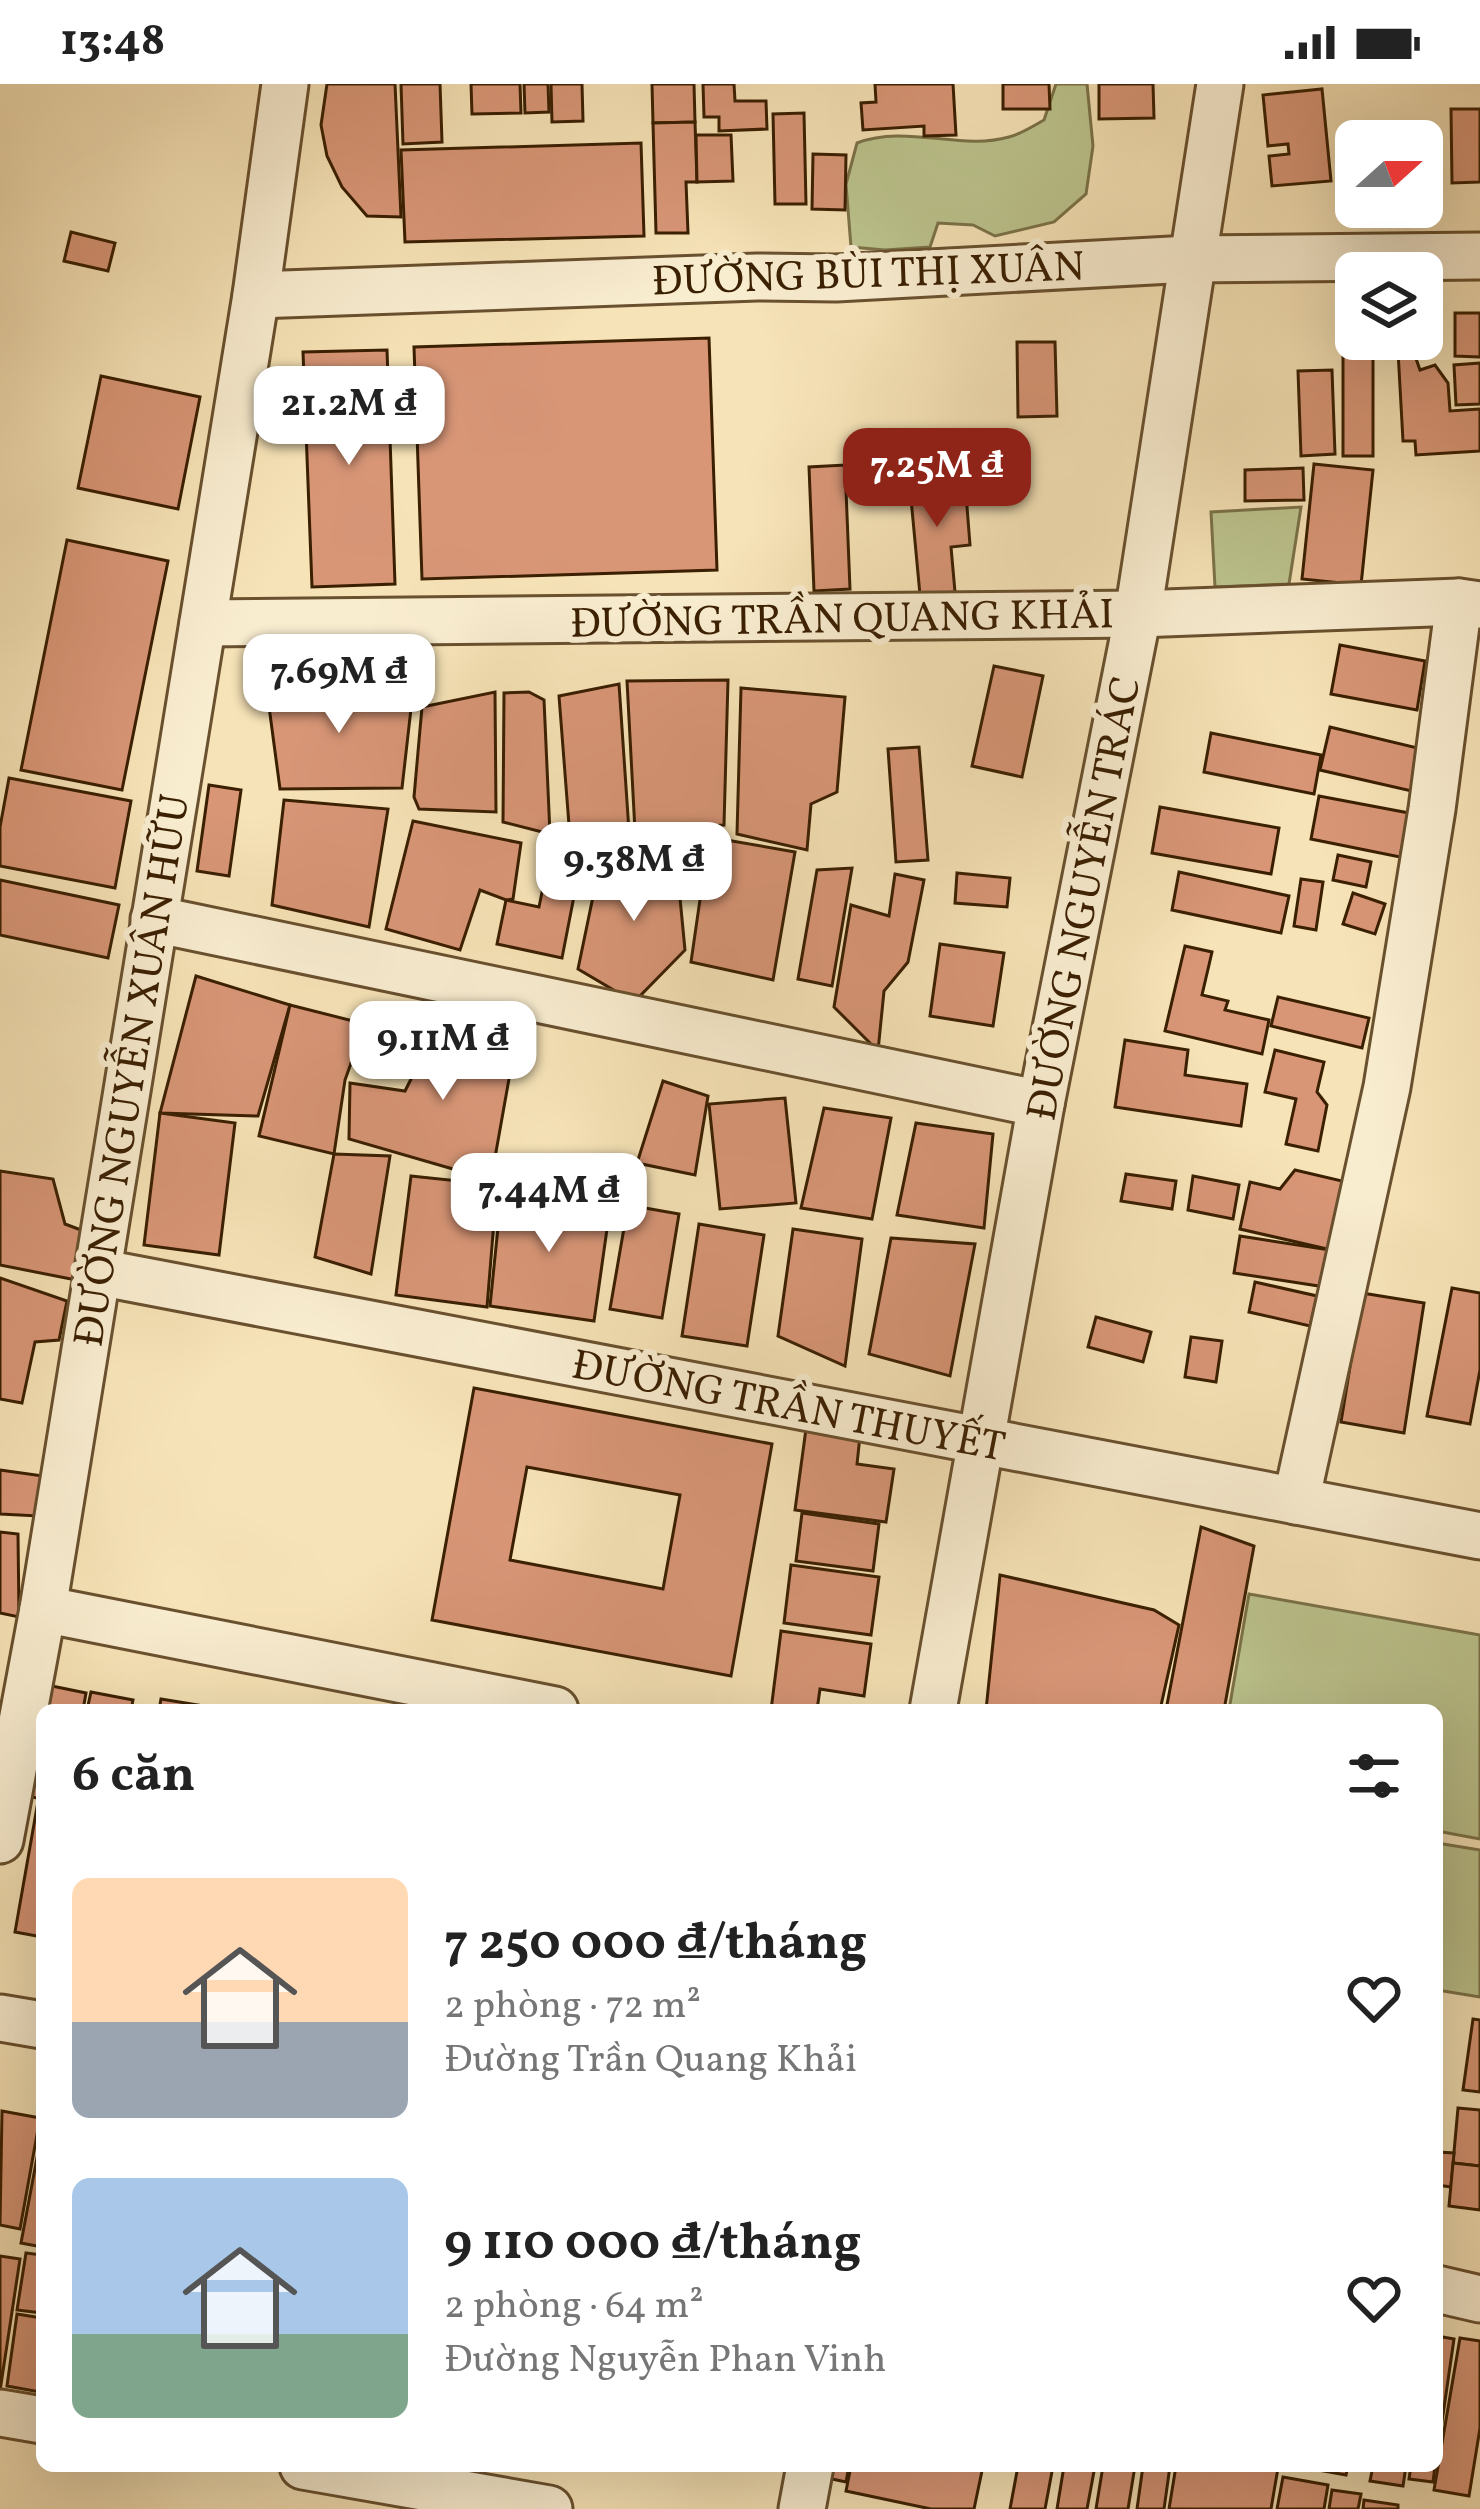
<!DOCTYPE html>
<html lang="vi">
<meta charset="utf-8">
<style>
:root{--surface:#fff;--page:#f6f6f6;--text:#222;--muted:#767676;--accent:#8f2418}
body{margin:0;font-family:Vollkorn,serif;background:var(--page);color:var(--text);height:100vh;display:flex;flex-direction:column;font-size:45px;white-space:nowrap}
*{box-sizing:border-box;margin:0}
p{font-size:39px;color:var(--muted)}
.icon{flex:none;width:66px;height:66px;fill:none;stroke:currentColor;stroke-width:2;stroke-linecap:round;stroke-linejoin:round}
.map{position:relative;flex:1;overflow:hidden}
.details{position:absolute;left:36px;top:1620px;width:1407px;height:768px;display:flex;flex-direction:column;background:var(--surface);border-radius:18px;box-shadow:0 12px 48px #0002}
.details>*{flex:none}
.needle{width:78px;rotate:69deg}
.controls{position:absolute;left:1335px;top:36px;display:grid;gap:24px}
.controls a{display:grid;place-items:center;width:108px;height:108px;border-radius:18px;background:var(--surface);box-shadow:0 12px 48px #0002;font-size:60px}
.price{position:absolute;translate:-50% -102px;padding:0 27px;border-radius:24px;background:#fff;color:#222;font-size:39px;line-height:78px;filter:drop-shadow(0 3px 6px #0008)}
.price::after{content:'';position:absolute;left:50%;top:72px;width:36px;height:27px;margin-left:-18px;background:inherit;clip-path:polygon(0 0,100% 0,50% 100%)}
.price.active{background:var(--accent);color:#fff}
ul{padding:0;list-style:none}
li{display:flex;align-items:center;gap:36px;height:300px;padding:0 36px}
li span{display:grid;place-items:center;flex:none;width:336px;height:240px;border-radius:18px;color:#555}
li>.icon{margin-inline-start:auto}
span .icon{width:144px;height:144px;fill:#fffc;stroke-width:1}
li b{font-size:51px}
h2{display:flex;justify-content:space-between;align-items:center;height:144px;padding:0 36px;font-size:51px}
.status{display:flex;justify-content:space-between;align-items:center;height:84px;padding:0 60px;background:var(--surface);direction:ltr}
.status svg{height:33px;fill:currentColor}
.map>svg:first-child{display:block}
.green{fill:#bcc48e;stroke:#7b7248;stroke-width:3}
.building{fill:#d89677;stroke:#3a1f01;stroke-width:3;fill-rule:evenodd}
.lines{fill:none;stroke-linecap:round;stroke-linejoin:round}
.street-casing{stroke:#69502e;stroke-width:51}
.street{stroke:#f9edd0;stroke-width:45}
.labels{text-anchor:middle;stroke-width:12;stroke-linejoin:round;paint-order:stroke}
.street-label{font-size:42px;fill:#3a1f01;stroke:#f9edd0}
</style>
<div class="status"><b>13:48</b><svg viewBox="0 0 49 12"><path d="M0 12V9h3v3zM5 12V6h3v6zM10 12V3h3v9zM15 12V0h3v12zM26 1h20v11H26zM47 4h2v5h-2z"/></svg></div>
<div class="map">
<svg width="1480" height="2425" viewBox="0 0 1480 2425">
<rect width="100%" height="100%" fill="#f6e3b7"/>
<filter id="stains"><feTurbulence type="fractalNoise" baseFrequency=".00167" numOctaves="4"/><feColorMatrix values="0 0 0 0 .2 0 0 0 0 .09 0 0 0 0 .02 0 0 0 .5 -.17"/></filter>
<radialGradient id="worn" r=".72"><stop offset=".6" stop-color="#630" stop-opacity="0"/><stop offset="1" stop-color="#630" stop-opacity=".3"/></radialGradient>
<!-- green -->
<g class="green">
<path d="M1056,0H1087L1093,62L1086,110L1054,138L995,152L973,141L938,139L930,163L885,166L851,163L846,100L857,59C906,40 961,67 1009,53C1021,50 1033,42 1044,36Z"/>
<polygon points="1301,423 1289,500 1215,503 1211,428"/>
<polygon points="1249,1510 1480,1551 1480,1755 1437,1747 1437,1626 1229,1626"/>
<polygon points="1437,1759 1480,1766 1480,1913 1437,1906"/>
</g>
<!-- building -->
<g class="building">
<polygon points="327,0 395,0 401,133 367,132 342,103 327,72 321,41"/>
<polygon points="401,0 440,0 442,58 403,60"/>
<polygon points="471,0 520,0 521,29 472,30"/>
<polygon points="524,0 548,0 549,28 525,29"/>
<polygon points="551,0 582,0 583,37 552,38"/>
<polygon points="652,0 694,0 695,38 653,39"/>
<polygon points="703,0 734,0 735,17 766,17 767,45 719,47 719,33 704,33"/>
<polygon points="875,0 953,0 956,51 924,52 924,42 863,46 861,19 876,18"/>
<polygon points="1003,0 1049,0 1050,25 1003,25"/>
<polygon points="1099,0 1153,0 1154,34 1099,35"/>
<polygon points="1322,5 1331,97 1272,102 1269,72 1289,70 1288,60 1268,62 1263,11"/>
<polygon points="1451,25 1480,25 1480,98 1452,99"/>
<polygon points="804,29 806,120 775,120 773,30"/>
<polygon points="695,38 697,98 686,98 688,149 656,149 653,39"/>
<polygon points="696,51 731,51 733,97 697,98"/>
<polygon points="1407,52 1438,52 1439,102 1422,102 1422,57 1407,57"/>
<polygon points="641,59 644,152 405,158 401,66"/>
<polygon points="813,70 846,71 845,126 812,125"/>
<polygon points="71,148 115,159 108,187 64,177"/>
<polygon points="1455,229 1480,229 1480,273 1455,272"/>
<polygon points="709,254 717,486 422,495 414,263"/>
<polygon points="1017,258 1055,258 1057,332 1018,333"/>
<rect x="1343" y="263" width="30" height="109"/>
<polygon points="387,266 395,500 312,503 303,268"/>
<polygon points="1413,266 1420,286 1435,281 1448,299 1450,327 1480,325 1480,367 1416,371 1415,357 1403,357 1398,267"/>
<polygon points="1480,279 1480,320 1456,321 1454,281"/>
<polygon points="1332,286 1335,370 1301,372 1298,287"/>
<polygon points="101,292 200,313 178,425 78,404"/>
<polygon points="1314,380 1373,386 1361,501 1302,495"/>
<polygon points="845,381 850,505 814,507 809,383"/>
<polygon points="1303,384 1304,416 1245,417 1245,386"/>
<polygon points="950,389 952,411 966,410 970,461 951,463 955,508 920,511 909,393"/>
<polygon points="67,456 168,477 122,706 21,686"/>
<polygon points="1340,561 1425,577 1417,626 1331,610"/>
<polygon points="994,582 1043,592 1022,693 972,682"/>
<polygon points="728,596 724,741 635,747 627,597"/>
<polygon points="266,600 413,607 402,704 280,705"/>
<polygon points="619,600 629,747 569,741 559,612"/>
<polygon points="741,604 845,613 837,708 811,720 807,766 737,750"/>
<polygon points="495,608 496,728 419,725 414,713 422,623"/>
<polygon points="529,608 544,616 550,750 503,738 504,609"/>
<polygon points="1330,643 1426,666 1416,708 1320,686"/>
<polygon points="1211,649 1321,671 1314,710 1204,688"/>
<polygon points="919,663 928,776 896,778 888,665"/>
<polygon points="9,694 131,717 115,804 0,782 0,743"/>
<polygon points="209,701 241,706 229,792 197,787"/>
<polygon points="1319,712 1409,729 1400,773 1311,755"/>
<polygon points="284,716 388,725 369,843 272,821"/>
<polygon points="1160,723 1279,744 1271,790 1152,769"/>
<polygon points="413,737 521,759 513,815 506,816 480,806 460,866 386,845"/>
<polygon points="674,752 685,866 634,918 578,885 600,779 669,772"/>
<polygon points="709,753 795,768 773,896 691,878"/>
<polygon points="552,759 583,766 562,874 497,860 506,816 539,823"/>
<polygon points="1338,771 1371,778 1366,803 1333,796"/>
<polygon points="852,784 832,902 798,895 817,786"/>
<polygon points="1179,788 1289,812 1281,849 1172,826"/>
<polygon points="957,789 1010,794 1007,823 955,819"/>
<polygon points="895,790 924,796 908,878 884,907 878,967 834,923 851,821 889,832"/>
<polygon points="1301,795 1323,798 1316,846 1294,842"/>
<polygon points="0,796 119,821 108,874 0,851"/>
<polygon points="1353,809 1385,820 1375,850 1343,840"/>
<polygon points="940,860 1004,869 993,942 930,932"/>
<polygon points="1185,862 1212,868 1202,911 1228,917 1225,926 1269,936 1262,970 1165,947"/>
<polygon points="196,892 290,921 258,1032 160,1029"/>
<polygon points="1278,913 1369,934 1362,964 1271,942"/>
<polygon points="290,921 365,940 345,996 334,1070 259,1052"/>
<polygon points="438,941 517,950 491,1096 349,1055 350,999 405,1007"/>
<polygon points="1125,956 1188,966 1185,991 1247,1000 1241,1042 1115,1023"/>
<polygon points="1275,966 1324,978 1317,1008 1327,1021 1318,1067 1286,1060 1296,1015 1265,1008"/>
<polygon points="663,997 708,1012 695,1091 637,1079"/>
<polygon points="785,1014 796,1119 720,1125 709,1020"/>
<polygon points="824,1024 891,1034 872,1135 801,1124"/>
<polygon points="160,1029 235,1039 219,1171 144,1161"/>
<polygon points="916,1039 993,1050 984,1144 897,1131"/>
<polygon points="334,1070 390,1072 371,1190 315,1173"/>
<polygon points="1295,1086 1355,1100 1340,1168 1240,1145 1250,1098 1280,1105"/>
<polygon points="0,1087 53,1095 65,1140 89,1149 76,1196 0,1181"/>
<polygon points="1126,1090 1176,1097 1172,1125 1121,1117"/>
<polygon points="411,1092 497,1101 487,1223 396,1211"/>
<polygon points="1193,1092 1239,1101 1233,1135 1188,1126"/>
<polygon points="502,1104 610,1124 594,1237 490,1222"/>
<polygon points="628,1121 679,1130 662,1234 610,1225"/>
<polygon points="699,1140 764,1151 747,1262 682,1252"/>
<polygon points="793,1145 862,1155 845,1282 778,1252"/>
<polygon points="1240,1152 1330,1166 1325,1203 1234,1189"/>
<polygon points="891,1154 975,1160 950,1292 869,1270"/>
<polygon points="0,1194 67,1217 59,1256 35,1258 22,1319 0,1315"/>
<polygon points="1255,1198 1317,1212 1310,1242 1249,1228"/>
<polygon points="1452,1204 1480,1209 1480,1286 1470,1340 1427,1332"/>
<polygon points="1362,1209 1424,1219 1404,1349 1341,1338"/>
<polygon points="1096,1233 1151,1248 1143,1278 1088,1263"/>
<polygon points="1191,1253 1222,1257 1216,1298 1185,1293"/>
<path d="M474,1304L772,1360L731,1592L432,1536ZM527,1383L680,1411L663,1505L510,1476Z"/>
<polygon points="806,1345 860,1352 857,1380 894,1385 886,1438 795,1426"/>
<polygon points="0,1386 43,1392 38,1432 0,1430"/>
<polygon points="802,1429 879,1440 873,1487 796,1477"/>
<polygon points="1201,1443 1254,1462 1224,1626 1166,1626"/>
<polygon points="0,1448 18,1450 19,1533 0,1529"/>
<polygon points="791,1481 879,1493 871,1551 784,1539"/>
<polygon points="1000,1491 1154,1526 1179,1541 1160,1626 986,1626"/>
<polygon points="781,1547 871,1560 864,1612 820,1605 817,1626 771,1626"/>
<polygon points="47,1601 86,1609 83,1626 43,1626"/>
<polygon points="91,1608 133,1616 131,1626 87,1626"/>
<polygon points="161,1615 204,1622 204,1626 159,1626"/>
<polygon points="42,1631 42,1715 27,1712"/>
<polygon points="37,1723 42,1724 42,1853 15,1848"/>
<polygon points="1473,1935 1480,1936 1480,2008 1463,2006"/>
<polygon points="1458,2024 1480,2026 1480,2082 1453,2079"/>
<polygon points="2,2027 40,2034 20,2145 0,2141"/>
<polygon points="42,2047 42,2163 21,2159"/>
<polygon points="1437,2068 1454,2069 1451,2103 1437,2101"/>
<polygon points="1453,2079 1480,2082 1480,2126 1449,2122"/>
<polygon points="26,2169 42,2171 42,2229 17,2226"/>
<polygon points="0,2172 20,2175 0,2307"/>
<polygon points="17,2230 42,2234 40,2308 7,2302"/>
<polygon points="1437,2252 1454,2255 1437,2372"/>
<polygon points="1460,2254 1480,2257 1480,2344 1469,2412 1434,2406"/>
<polygon points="820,2382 849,2382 846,2398 818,2392"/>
<polygon points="851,2382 983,2382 974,2425 931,2425 846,2407"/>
<polygon points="1018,2382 1053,2382 1045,2425 1010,2425"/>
<polygon points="1064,2382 1095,2382 1087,2425 1057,2425"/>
<polygon points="1103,2382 1135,2382 1128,2425 1096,2425"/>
<polygon points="1143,2382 1170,2382 1164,2425 1137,2425"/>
<polygon points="1176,2382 1278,2384 1271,2425 1169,2425"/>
<polygon points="1314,2382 1348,2382 1346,2391 1313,2385"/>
<polygon points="1373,2382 1406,2382 1403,2402 1370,2397"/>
<polygon points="1411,2382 1435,2382 1433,2398 1409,2395"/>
<polygon points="1283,2393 1328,2401 1324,2425 1277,2425"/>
<polygon points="1332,2406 1361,2410 1358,2425 1329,2425"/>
<polygon points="1364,2416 1398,2421 1398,2425 1363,2425"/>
</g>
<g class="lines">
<!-- street casing -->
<g class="street-casing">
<g id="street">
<polyline points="256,211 757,193 836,194 1190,175 1480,172"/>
<polyline points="203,539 1138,530 1459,518 1480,521"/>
<polyline points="154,835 1041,1020"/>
<polyline points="98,1188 1480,1452"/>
<polyline points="1296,1417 1387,1003 1432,725 1459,518"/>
<polyline points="43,1525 555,1626"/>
<polyline points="933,1626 1041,1020 1138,530 1220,0"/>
<polyline points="0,1756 43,1525 256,211 285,0"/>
<polyline points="0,1934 42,1941"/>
<polyline points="1437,2205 1480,2215"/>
<polyline points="0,2329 42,2336"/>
<polyline points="303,2382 549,2425"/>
<polyline points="802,2425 810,2382"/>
</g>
</g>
<!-- street -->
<use href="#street" class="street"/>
</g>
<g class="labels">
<!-- street labels -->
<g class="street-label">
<text transform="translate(868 188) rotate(-2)" y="15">ĐƯỜNG BÙI THỊ XUÂN</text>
<text transform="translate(842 533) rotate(-1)" y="15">ĐƯỜNG TRẦN QUANG KHẢI</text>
<text transform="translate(1082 814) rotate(-79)" y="15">ĐƯỜNG NGUYỄN TRÁC</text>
<text transform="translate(130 986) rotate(-81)" y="15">ĐƯỜNG NGUYỄN XUÂN HỮU</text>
<text transform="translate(789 1320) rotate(11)" y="15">ĐƯỜNG TRẦN THUYẾT</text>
</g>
</g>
<rect width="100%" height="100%" filter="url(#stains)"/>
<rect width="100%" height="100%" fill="url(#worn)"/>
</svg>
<div class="controls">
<a><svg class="needle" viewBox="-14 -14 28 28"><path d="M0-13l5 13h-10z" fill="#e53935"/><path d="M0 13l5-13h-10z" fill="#767676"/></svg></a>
<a><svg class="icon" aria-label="layers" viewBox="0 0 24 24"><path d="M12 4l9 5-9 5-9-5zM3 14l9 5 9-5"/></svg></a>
</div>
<b class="price" style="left:349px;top:384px">21.2M ₫</b>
<b class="price active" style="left:937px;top:446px">7.25M ₫</b>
<b class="price" style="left:339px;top:652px">7.69M ₫</b>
<b class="price" style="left:634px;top:840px">9.38M ₫</b>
<b class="price" style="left:443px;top:1019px">9.11M ₫</b>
<b class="price" style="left:549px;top:1171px">7.44M ₫</b>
<section class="details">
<h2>6 căn<svg class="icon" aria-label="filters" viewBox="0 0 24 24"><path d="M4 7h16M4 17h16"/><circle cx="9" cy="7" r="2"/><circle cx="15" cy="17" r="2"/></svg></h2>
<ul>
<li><span style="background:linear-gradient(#ffd9b3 60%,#9aa5b1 0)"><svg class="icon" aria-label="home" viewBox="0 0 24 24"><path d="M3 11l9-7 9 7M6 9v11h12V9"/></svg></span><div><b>7 250 000 ₫/tháng</b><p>2 phòng · 72 m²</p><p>Đường Trần Quang Khải</p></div><svg class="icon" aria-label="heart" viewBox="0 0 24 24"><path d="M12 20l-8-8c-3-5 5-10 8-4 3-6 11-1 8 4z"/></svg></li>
<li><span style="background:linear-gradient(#a9c7e8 65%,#7fa58c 0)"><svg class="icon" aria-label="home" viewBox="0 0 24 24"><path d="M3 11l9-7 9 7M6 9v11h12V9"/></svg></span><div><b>9 110 000 ₫/tháng</b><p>2 phòng · 64 m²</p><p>Đường Nguyễn Phan Vinh</p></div><svg class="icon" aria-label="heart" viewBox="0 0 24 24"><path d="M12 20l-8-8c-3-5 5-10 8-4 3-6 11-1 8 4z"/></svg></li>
</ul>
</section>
</div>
